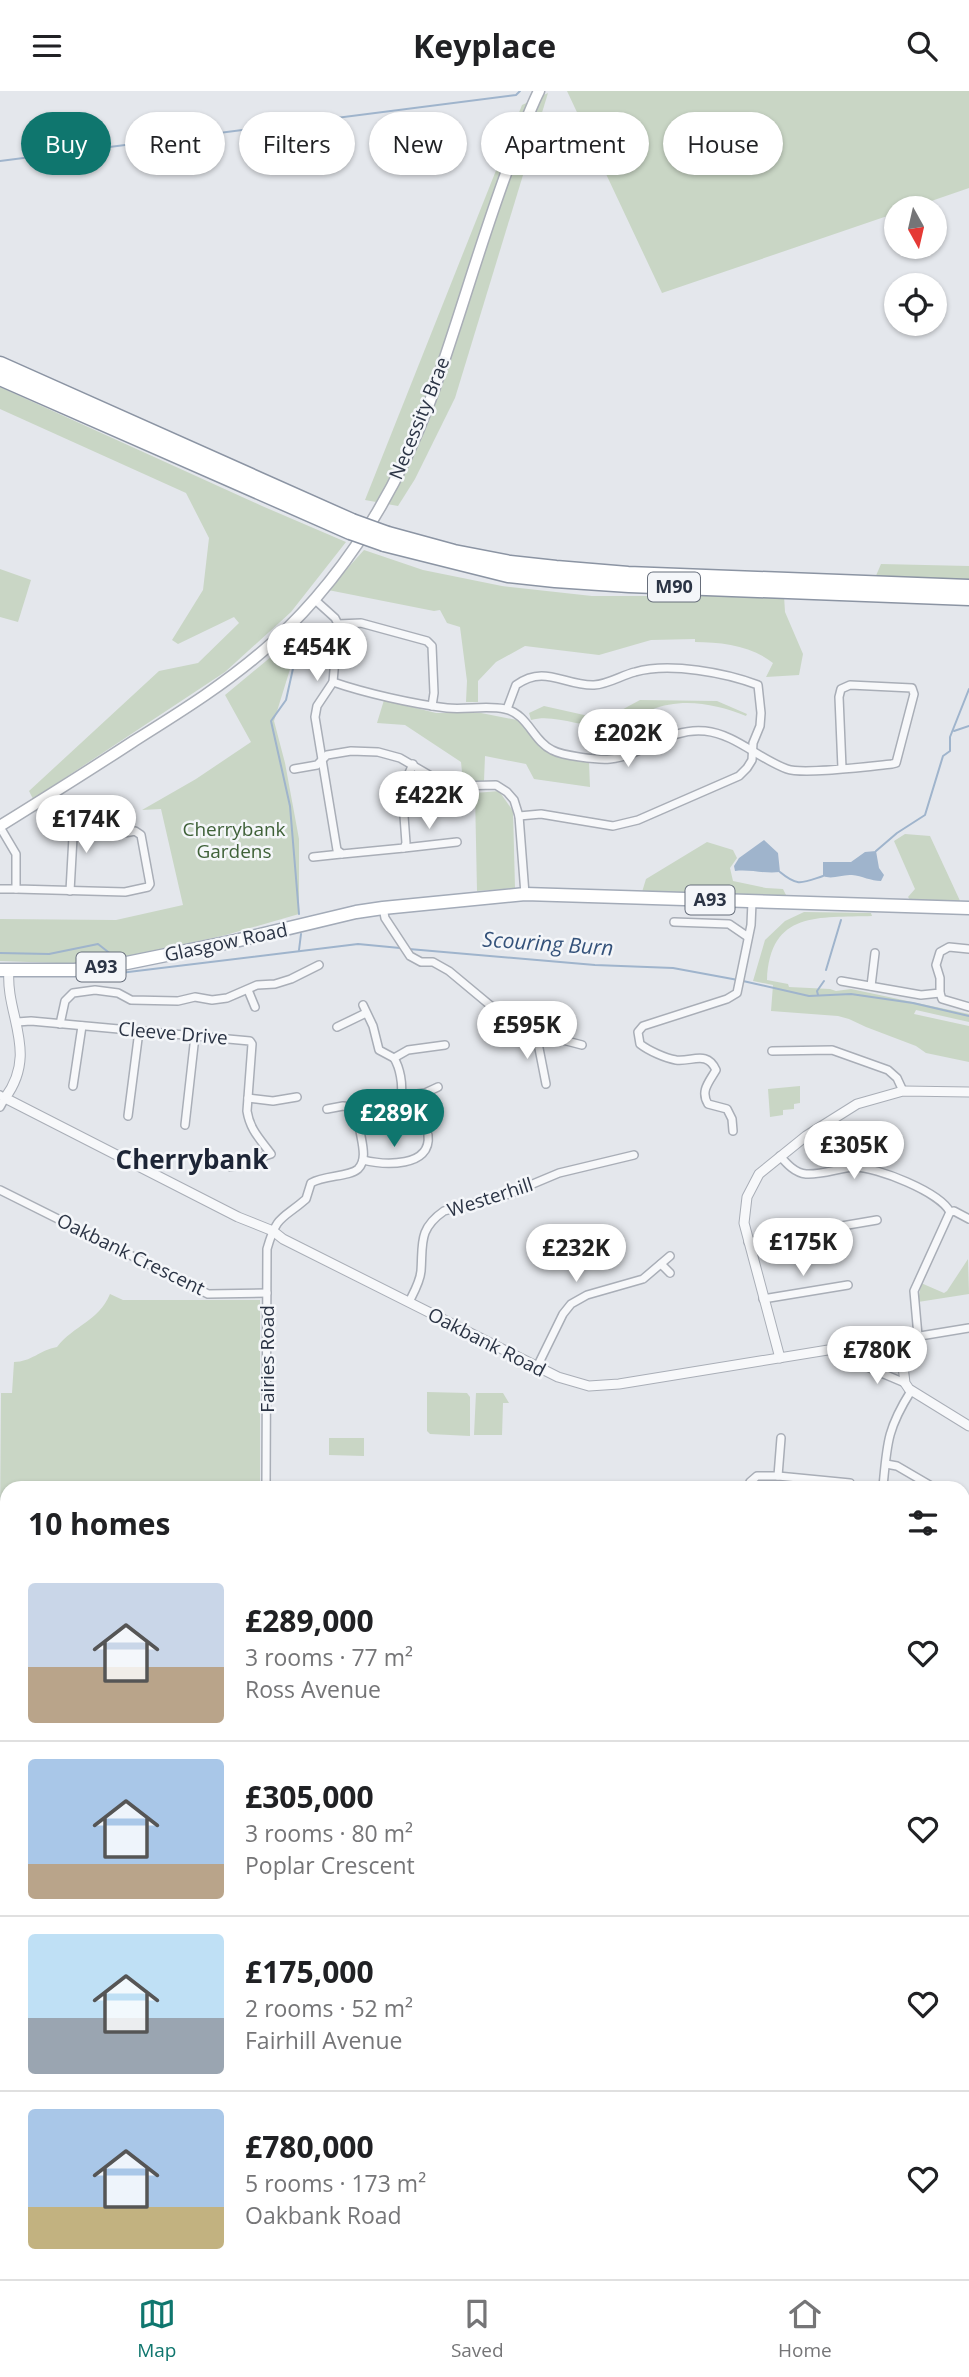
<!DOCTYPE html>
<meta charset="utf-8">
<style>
:root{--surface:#fff;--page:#f6f6f6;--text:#202124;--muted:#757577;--line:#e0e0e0;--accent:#0f766e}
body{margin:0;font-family:"Open Sans",sans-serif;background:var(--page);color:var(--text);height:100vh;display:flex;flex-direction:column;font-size:26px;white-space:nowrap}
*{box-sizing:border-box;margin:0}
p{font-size:23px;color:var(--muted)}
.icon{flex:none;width:38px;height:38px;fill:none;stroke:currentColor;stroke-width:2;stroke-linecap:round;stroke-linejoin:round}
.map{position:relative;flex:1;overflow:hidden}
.sheet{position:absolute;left:0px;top:1390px;width:970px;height:800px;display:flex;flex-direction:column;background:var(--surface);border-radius:21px 21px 0 0;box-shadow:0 2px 5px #0004}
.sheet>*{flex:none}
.hud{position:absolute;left:21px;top:21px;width:928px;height:63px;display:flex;gap:14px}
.needle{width:46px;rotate:172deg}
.fabs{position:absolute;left:884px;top:105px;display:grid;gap:14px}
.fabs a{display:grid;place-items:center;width:63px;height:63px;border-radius:50%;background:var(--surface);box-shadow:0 2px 5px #0004;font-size:35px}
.price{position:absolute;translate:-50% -60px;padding:0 16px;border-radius:24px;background:#fff;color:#222;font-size:23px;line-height:46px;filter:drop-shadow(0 2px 4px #0008)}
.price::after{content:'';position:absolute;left:50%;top:42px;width:21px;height:16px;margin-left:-10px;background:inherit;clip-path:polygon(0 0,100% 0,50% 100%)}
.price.current{background:var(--accent);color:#fff}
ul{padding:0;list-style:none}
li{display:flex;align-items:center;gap:21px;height:175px;padding:0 28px}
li+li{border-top:2px solid var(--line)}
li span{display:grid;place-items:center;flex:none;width:196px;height:140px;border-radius:7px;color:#555}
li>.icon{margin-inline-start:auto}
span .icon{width:84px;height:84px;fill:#fffc;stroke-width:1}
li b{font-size:30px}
h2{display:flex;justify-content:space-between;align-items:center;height:84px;padding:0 28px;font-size:30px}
.chip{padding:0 24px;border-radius:32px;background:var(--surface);box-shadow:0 2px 5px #0004;font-size:24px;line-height:63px}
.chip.current{background:var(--accent);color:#fff}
header{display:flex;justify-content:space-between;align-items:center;height:91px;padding:0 28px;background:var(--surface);font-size:32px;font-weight:700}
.menu{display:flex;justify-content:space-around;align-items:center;height:98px;border-top:2px solid var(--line);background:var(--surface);font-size:19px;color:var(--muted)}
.menu a{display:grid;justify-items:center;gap:4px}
.menu .current{color:var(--accent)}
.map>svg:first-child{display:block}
.green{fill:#c9d6c5}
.water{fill:#9fb4cc}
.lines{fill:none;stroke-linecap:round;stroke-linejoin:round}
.stream{stroke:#9fb4cc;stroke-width:2}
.minor-casing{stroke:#a9aeb7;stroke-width:10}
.tertiary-casing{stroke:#a9aeb7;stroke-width:11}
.secondary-casing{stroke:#a9aeb7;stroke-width:13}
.primary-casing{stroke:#a3abb8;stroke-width:15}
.motorway-casing{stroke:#8b94a3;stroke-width:17}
.minor{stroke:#f7f8fa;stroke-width:7}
.tertiary{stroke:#f7f8fa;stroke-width:9}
.secondary{stroke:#fff;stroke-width:10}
.primary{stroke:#fff;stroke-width:12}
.motorway{stroke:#fff;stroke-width:14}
.motorway-bridge-casing{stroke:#8b94a3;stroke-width:17;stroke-linecap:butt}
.motorway-bridge{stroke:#fff;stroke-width:14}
.labels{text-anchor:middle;stroke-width:5;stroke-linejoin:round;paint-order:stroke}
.shield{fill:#f4f6f9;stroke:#676e7b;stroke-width:2}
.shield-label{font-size:18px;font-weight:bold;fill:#2b3445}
.street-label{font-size:19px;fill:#2b3445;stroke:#f4f6f9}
.park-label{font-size:19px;fill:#3f6138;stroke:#f4f6f9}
.water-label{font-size:21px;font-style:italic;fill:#34527a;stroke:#f4f6f9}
.district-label{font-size:26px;font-weight:bold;fill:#1d2536;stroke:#f4f6f9}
</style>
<header><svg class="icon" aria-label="menu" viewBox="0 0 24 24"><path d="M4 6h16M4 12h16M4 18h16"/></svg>Keyplace<svg class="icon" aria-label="search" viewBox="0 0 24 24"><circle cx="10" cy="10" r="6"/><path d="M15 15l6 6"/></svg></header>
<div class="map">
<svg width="969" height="2188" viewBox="0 0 969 2188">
<rect width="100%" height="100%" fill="#e4e7ec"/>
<!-- green -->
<g class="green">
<polygon points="567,0 969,0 969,97 911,117 896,117 896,122 662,202"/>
<polygon points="548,2 455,307 415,388 398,415 365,409 522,14"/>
<polygon points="0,296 262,415 346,451 291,521 225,581 33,708 29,700 159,580 198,572 239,532 234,526 178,553 172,549 203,499 209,447 186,402 0,318"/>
<path d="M364,459L423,479L502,495L592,505H784L785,521L803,563L799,584L766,586L773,572C752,555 722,551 695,551V548L651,549L599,564L525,555L496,571L478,590V611H466L467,590L460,536L447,532L440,519L434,520L328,499Z"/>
<polygon points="881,473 969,475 969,492 875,487"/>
<polygon points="0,478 31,489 18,531 0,526"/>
<polygon points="278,560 291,575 274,630 285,672 299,748 299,823 226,844 108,870 85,873 0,870 0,828 116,829 183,814 161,718 142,719 196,688 251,651 225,604"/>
<polygon points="384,609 436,622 481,622 517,629 554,663 589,671 590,696 534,688 526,673 485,665 484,690 463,691 461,671 405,634 377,632"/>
<path d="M640,609L717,610L747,623L746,625C716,613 682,606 651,619C639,625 625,635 611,636C584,638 555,622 531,629L529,622L544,615L593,626L616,622Z"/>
<polygon points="499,700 513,720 515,797 477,800 475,702"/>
<polygon points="905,743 930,745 961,812 911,810 908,806 915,798 894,750"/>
<polygon points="707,751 733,759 737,767 730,777 733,790 766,797 783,798 787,806 642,801 646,788"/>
<path d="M804,821L871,822L872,825C819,827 770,819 767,889L788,893L789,896L830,898L836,900L851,898L969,923V931L916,919L914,923L969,935V971L926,962L916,955L866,936L849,928L838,925L771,920L773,894L753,890L765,849L785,830Z"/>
<polygon points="800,995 800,1012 794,1013 794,1018 783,1019 783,1024 770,1026 768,998"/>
<polygon points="968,1168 969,1203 918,1211 921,1192 944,1202 947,1200"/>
<path d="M110,1203L123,1209H260V1396H7V1435H0L1,1302H12L14,1271C31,1271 40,1259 57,1256C74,1234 98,1231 110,1203Z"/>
<polygon points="427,1301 467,1302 470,1306 470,1345 430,1343 427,1340"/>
<polygon points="476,1302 503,1302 509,1312 503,1312 502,1344 474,1344"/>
<polygon points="329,1347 364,1347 364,1365 329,1364"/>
</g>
<!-- water -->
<g class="water">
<path d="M764,749L778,762L780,781C764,783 750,778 735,780L734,775L739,767Z"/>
<path d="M876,760L879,777L884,784L881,790C871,790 862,785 852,784C842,783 833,789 823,785V771H851L865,761Z"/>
</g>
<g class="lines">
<!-- stream -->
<g class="stream">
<polyline points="0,70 516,4 520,0"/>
<polyline points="296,564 286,609 271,630 290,715 299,823"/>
<polyline points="954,640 969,635"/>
<polyline points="876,760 897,742 925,724 943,665 950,660 950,646 969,598"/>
<path d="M780,781C798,796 802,792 823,785"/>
<polyline points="409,858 595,874 673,877 738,889"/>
<polyline points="299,859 301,843"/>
<polyline points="0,862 49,863 98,853 112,864"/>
<polyline points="826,879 841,829"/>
<polyline points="120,882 358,853 400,857"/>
<polyline points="743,890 809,905 851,903 913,912 969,925"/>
<polyline points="818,904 817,900 824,890"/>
</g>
<!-- minor casing -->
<g class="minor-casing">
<g id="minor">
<polyline points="314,508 335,527 338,533 333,591 317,615 315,626 337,759 342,763 404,757 406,752 402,698 413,673"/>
<polyline points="338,533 361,532 427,550 432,555 434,602 432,615"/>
<path d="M333,591C365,602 413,613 447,617C466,619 486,614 505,618C528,623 533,650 552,659C563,665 597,669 610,668C643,665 669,636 705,640C735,643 759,668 787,678C803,684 871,675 892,673L896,672L914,603L912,597L850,594L841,598L839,606L842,677"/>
<path d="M507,618L516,594C545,573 564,595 594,594C609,593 622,584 635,581C670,571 726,582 758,594L761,622L760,635L753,652L752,669L747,677L739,685L638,729L613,735L541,723L519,725"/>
<polyline points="294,678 317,674 327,664 351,660 378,661 400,667 443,692 455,695 496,694 507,701 514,709 519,725 525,803"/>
<polyline points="50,719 57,732 68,735"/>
<path d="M0,736L16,763V798L125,801L148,796L150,793L141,744L135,740C101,746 110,749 91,721L109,710"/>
<polyline points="404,757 457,751"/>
<polyline points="313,766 341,763"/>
<polyline points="0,798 16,798"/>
<polyline points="70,800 73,746 68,735 91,721"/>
<polyline points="383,817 385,827 410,865 421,871 433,871 449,880 509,930 536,942 582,954"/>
<polyline points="674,831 729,833 748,846"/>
<polyline points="841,890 921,904 940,902 940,887 936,874 940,861 949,856 969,858"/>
<polyline points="871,895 875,862"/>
<polyline points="248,899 255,916"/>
<polyline points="940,902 942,908 969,916"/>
<polyline points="363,914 373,935 379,959 394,967 408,959 445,954"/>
<path d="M17,931L31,930L250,950L252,953L247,1020C250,1039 260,1048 271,1063L231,1076"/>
<polyline points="60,933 65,910 73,902 95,899 118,902 131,909 178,910 195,906 212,909 227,907 257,894 275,893 291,888 319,874"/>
<polyline points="337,936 366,922"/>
<polyline points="536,942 546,993"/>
<polyline points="772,960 832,959 888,979 897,987 903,1000"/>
<polyline points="73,995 82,935"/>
<polyline points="0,1004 5,1007 0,1016"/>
<polyline points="401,1005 425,1002 438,996"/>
<polyline points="248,1007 273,1010 297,1006"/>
<polyline points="327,1018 343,1015 362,1017"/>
<polyline points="128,1025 139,940"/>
<polyline points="185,1034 195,945"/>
<path d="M733,1040L732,1028L727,1018L708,1013C700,1000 709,991 716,979C707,959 692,971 676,969C665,967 649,960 640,953L638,941L643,935L727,908L737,902L751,834L752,811"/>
<path d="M780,1065C787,1073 795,1082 806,1083C822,1084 839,1077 854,1076C877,1076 940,1101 950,1121"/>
<path d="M363,1069C384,1074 432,1077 428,1044"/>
<polyline points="0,1099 208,1203 267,1202"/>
<polyline points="950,1121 954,1120 969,1128"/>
<polyline points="748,1151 877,1129"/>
<polyline points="661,1173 670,1182"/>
<polyline points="763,1208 848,1194"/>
<path d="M409,1211C414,1201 420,1191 421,1180C423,1153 418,1138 444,1120L509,1103L559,1082L634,1064"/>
<polyline points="918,1245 914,1200 950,1121"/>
<polyline points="900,1250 908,1247 969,1237"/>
<polyline points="860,1273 905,1292"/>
<polyline points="537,1276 563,1223 571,1213 587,1204 643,1188 670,1165"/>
<polyline points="886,1373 897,1375 933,1396"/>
<polyline points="778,1385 850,1392"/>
<path d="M266,1396L267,1158C277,1123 282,1129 306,1108L311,1092C325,1084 349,1086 358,1078C375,1061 344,1023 369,1012C379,1008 391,1010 401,1005C403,993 400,977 394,967"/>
<polyline points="749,1396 750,1391 757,1385 778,1385 781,1347"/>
<path d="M883,1396C887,1353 887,1338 911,1300"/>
<polyline points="962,1415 969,1419"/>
<polyline points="0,1441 7,1441"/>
<polyline points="962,1454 969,1434"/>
<polyline points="962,1546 969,1549"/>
<polyline points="0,1578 7,1578"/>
<polyline points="962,1743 969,1742"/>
<polyline points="962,1783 966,1882 962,1885"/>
<polyline points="962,2052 969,2049"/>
<polyline points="7,2133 7,2141"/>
<polyline points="175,2182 178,2188"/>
<polyline points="916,2182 916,2188"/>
<polyline points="512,2188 534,2183 541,2188"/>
<polyline points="723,2188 724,2182"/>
</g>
</g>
<!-- tertiary casing -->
<g class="tertiary-casing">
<g id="tertiary">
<path d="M9,879C5,924 39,961 5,1007L238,1126L273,1140L283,1148L558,1286L589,1295L619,1293L883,1250H900L905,1292L909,1298L969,1335"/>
<polyline points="780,1267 744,1132 747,1106 759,1083 806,1045 857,1013 903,1000 969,1001"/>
<polyline points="962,1964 969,1961"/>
<polyline points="0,2181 18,2188"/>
</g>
</g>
<!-- secondary casing -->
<g class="secondary-casing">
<path id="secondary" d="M0,735C45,707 90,679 134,650C182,620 230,590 272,552C344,486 396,401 430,310C459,230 481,148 511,69C520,46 528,22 539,0"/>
</g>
<!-- primary casing -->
<g class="primary-casing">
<polyline id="primary" points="0,879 74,879 107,876 235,850 356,821 383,817 525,803 969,817"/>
</g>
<!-- motorway casing -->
<g class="motorway-casing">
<g id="motorway">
<polyline points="0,273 352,430"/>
<polyline points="0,287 350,441"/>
<polyline points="388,443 454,461 510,472 556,477 628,483 969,496"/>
<polyline points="384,453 508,484 555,489 629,494 969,507"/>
</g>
</g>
<!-- minor -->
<use href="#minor" class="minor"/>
<!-- tertiary -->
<use href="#tertiary" class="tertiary"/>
<!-- secondary -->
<use href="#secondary" class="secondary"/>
<!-- primary -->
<use href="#primary" class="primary"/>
<!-- motorway -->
<use href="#motorway" class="motorway"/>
<!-- motorway-bridge casing -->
<g class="motorway-bridge-casing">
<g id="motorway-bridge">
<polyline points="352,430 388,443"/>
<polyline points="350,441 384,453"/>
</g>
</g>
<!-- motorway-bridge -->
<use href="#motorway-bridge" class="motorway-bridge"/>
</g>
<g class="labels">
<!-- shield labels -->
<g class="shield">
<rect x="648" y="481.5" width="52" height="29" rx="5"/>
<rect x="685.5" y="794.5" width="49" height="29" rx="5"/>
<rect x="76.5" y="861.5" width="49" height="29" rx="5"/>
</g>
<g class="shield-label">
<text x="674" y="502">M90</text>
<text x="710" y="815">A93</text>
<text x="101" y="882">A93</text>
</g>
<!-- street labels -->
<g class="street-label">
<text transform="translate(419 327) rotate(-68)" y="7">Necessity Brae</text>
<text transform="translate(226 851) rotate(-12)" y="7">Glasgow Road</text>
<text transform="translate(173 942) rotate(5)" y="7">Cleeve Drive</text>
<text transform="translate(490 1106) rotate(-18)" y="7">Westerhill</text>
<text transform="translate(131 1163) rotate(26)" y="7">Oakbank Crescent</text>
<text transform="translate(487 1251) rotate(27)" y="7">Oakbank Road</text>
<text transform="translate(267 1268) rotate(-90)" y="7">Fairies Road</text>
</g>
<!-- park labels -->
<g class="park-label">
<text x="234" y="745">Cherrybank<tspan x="234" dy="22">Gardens</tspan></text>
</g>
<!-- water labels -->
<g class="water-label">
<text transform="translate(548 853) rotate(4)" y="7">Scouring Burn</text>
</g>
<!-- district labels -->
<g class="district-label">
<text x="192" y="1078">Cherrybank</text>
</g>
</g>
</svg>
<div class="fabs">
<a><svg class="needle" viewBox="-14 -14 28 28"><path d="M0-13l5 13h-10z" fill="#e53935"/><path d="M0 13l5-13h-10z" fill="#757577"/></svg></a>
<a><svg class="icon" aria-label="locate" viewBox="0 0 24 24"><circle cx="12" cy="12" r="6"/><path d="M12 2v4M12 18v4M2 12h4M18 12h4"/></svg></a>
</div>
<b class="price" style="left:317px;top:592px">£454K</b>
<b class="price" style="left:628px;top:678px">£202K</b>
<b class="price" style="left:429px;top:740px">£422K</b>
<b class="price" style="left:86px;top:764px">£174K</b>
<b class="price" style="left:527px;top:970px">£595K</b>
<b class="price current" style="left:394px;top:1058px">£289K</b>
<b class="price" style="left:854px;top:1090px">£305K</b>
<b class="price" style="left:803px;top:1187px">£175K</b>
<b class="price" style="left:576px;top:1193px">£232K</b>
<b class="price" style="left:877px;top:1295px">£780K</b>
<div class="hud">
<a class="chip current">Buy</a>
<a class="chip">Rent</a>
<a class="chip">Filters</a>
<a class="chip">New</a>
<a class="chip">Apartment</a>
<a class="chip">House</a>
</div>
<section class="sheet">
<h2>10 homes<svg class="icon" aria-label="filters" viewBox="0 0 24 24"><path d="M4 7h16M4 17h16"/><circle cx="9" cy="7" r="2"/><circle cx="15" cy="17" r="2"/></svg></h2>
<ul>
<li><span style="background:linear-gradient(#c9d6e8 60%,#b9a48a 0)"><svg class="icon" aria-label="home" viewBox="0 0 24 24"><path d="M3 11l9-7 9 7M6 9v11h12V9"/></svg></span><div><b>£289,000</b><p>3 rooms · 77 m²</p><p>Ross Avenue</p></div><svg class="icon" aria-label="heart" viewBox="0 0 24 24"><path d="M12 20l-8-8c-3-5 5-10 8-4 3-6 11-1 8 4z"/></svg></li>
<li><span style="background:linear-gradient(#a9c7e8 75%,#b9a48a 0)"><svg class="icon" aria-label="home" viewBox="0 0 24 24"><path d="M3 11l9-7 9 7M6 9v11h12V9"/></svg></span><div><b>£305,000</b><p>3 rooms · 80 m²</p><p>Poplar Crescent</p></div><svg class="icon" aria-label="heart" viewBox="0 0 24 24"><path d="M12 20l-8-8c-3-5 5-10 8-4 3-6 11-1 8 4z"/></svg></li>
<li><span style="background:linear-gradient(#bfe0f5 60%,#9aa5b1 0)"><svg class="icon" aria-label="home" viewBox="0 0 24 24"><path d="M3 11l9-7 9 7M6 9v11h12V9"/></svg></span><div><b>£175,000</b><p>2 rooms · 52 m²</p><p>Fairhill Avenue</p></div><svg class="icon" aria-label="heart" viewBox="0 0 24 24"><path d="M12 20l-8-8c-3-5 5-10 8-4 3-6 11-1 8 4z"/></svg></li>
<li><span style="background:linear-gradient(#a9c7e8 70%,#c2b280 0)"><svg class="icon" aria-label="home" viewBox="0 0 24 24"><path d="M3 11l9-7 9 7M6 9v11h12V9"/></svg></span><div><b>£780,000</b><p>5 rooms · 173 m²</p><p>Oakbank Road</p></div><svg class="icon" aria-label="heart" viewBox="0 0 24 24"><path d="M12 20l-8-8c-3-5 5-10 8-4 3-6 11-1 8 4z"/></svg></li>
</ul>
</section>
</div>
<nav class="menu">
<a class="current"><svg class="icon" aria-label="map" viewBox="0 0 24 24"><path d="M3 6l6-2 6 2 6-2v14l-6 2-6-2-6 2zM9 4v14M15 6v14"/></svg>Map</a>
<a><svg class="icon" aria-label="saved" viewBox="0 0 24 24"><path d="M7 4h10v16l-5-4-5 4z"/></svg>Saved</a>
<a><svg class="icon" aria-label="home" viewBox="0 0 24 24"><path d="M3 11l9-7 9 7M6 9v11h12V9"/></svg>Home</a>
</nav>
